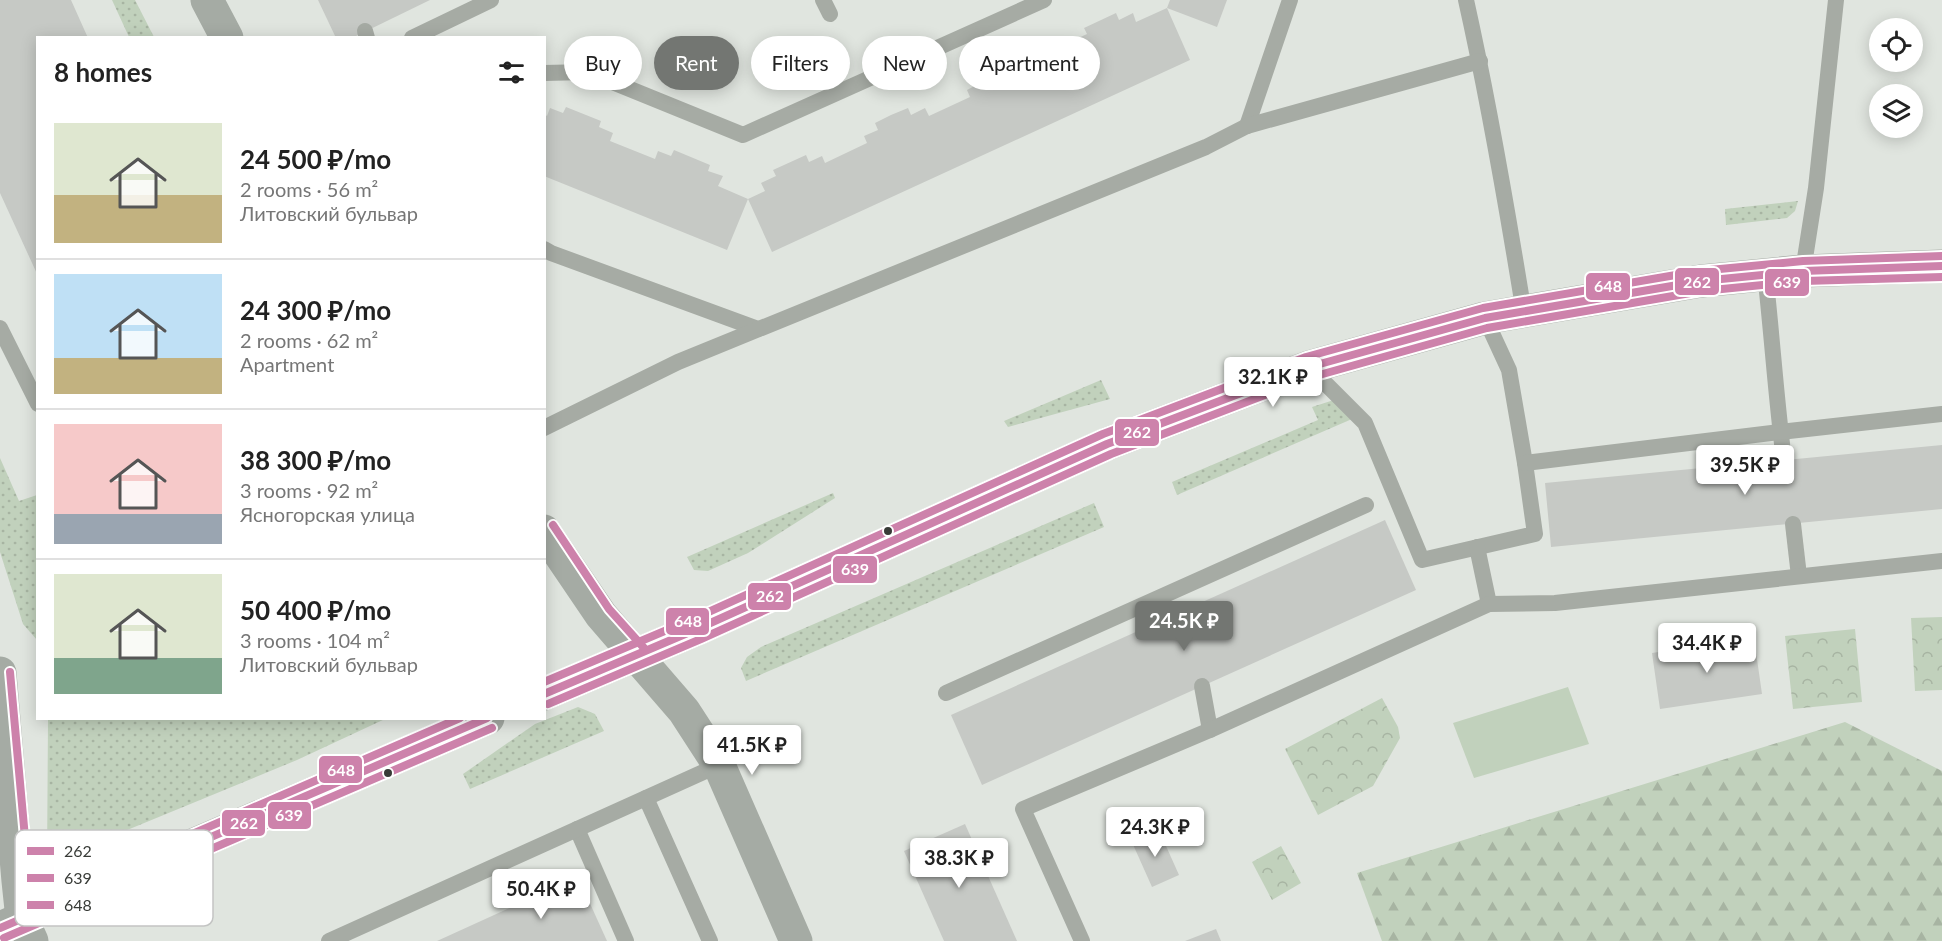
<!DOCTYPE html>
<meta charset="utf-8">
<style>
:root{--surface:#fff;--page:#f6f6f6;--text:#222;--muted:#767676;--line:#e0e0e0;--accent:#737672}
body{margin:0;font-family:Lato,sans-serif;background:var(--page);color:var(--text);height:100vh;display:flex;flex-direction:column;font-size:22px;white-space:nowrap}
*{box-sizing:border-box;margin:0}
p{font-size:20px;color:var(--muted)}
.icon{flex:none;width:33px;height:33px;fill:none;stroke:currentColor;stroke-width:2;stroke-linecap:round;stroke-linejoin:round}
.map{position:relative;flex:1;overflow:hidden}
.side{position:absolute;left:36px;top:36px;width:510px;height:684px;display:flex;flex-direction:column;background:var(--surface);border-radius:0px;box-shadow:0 3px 15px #0003}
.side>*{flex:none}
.top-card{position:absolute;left:564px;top:36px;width:570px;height:54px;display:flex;gap:12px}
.fabs{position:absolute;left:1869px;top:18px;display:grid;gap:12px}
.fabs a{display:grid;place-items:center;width:54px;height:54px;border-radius:50%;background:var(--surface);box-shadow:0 3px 15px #0003;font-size:30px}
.price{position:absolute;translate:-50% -51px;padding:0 14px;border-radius:6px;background:#fff;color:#222;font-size:20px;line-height:39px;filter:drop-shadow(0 2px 3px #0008)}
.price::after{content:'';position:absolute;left:50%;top:36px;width:18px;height:14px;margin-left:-9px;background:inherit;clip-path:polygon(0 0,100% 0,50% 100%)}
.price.on{background:var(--accent);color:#fff}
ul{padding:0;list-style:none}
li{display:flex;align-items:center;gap:18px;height:150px;padding:0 18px}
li+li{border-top:2px solid var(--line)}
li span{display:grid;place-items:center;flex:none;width:168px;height:120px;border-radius:0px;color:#555}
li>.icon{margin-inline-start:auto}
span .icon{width:72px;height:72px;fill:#fffc;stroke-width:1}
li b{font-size:26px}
h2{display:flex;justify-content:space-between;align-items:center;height:72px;padding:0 18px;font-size:26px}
.pill{padding:0 21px;border-radius:27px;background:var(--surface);box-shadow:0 3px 15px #0003;font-size:21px;line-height:54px}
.pill.on{background:var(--accent);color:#fff}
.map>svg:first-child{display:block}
.grass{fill:url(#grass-dots)}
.forest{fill:url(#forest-firs)}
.park{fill:url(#park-crowns)}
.pitch{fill:#c1d1bc}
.building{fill:#c6c9c5}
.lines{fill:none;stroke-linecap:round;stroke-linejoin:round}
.lane{stroke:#a6aba4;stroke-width:16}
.secondary{stroke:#a5aba4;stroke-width:33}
.bus-1-casing{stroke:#fff;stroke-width:12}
.bus-2-casing{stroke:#fff;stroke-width:12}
.bus-3-casing{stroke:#fff;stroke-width:12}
.bus-1{stroke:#cd82ab;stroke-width:8}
.bus-2{stroke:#cd82ab;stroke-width:8}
.bus-3{stroke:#cd82ab;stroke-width:8}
.bus-dot{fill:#383b37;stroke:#fff;stroke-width:2}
.key{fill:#fff;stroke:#c3c4c3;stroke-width:1.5}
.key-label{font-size:16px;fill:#383b37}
.line-badge{stroke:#fff;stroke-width:2}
.badge-label{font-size:16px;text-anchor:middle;font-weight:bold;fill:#fff}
</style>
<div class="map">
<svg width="1942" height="941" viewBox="0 0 1942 941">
<defs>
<pattern id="grass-dots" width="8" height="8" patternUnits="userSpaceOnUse" patternTransform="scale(1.5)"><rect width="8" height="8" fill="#c1d1bc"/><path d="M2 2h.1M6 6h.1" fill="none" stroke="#a7b4a2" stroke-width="1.8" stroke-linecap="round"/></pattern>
<pattern id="forest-firs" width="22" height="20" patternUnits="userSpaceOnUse" patternTransform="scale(1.5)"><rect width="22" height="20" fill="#c1d1bc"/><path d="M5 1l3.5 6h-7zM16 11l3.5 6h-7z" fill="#a7b4a2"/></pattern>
<pattern id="park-crowns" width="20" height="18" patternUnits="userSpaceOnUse" patternTransform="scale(1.5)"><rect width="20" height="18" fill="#c1d1bc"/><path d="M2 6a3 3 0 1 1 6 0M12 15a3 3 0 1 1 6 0" fill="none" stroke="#a7b4a2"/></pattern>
</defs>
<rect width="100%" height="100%" fill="#e0e5df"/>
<!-- grass -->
<g class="grass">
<polygon points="112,0 135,0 154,37 129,37"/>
<polygon points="1798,201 1795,211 1787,218 1726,225 1725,209"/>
<polygon points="1101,380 1110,399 1008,427 1004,421"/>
<polygon points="1337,399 1352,419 1177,495 1172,482 1318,420 1312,407"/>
<polygon points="0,458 19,501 37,495 37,640 23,624 0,552"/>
<polygon points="833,493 835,498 748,553 708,571 694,570 687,557"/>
<polygon points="1094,503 1104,527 746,681 741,668 747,657 761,647"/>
<polygon points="578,707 595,714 604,731 470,789 463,774 535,724"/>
<polygon points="48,719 48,718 385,719 297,760 47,863"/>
</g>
<!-- forest -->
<polygon class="forest" points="1845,722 1942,771 1942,941 1382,941 1357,873"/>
<!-- park -->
<g class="park">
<polygon points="1942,617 1942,690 1915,691 1911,618"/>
<polygon points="1855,629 1862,702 1793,709 1785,636"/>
<polygon points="1382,698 1398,727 1400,738 1373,786 1318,815 1285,749"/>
<polygon points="1281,846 1301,883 1272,900 1252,862"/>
</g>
<!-- pitch -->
<polygon class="pitch" points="1568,687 1589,744 1474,778 1453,723"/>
<!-- building -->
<g class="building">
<polygon points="0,0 71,0 88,38 38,38 38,276 0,193"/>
<polygon points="318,0 430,0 352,38 336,38"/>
<polygon points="1170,0 1227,0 1217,27 1167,8"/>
<polygon points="1167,8 1190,60 772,252 748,199 727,250 544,176 544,114 547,116 550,108 563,113 566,107 601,121 599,127 613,133 610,141 655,159 658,151 671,156 674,150 710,165 708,171 723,176 718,186 748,199 765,191 761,183 776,176 773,170 806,155 809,162 822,156 825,163 867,143 864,136 878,130 875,123 891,115 908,108 911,115 925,108 929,116 970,97 967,90 982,82 979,76 1014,60 1017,67 1029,61 1033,69 1075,49 1072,41 1087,34 1084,28 1116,13 1119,20 1133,13 1136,22"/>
<polygon points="1942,445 1942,509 1551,547 1545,483"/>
<polygon points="1385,520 1416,590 982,785 951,715"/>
<polygon points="1754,638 1762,694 1660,709 1652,653"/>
<polygon points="965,824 1017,941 944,941 904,851"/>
<polygon points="1158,828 1179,875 1152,887 1131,840"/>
<polygon points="578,877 607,941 437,941"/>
<polygon points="1216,929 1221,941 1185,941"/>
</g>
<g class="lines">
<!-- lane -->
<g class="lane">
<polyline points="823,0 830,14"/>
<path d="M1466,0C1489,103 1507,208 1524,313"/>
<polyline points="365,31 367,38"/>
<polyline points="412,38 491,0"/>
<polyline points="544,73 588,72 743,135 1044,0"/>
<polyline points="1247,126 1290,0"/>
<polyline points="544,249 551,253 758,329"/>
<polyline points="1803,271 1816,188 1836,0"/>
<path d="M1765,273C1772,335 1776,398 1784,460"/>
<polyline points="0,328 38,404"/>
<polyline points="1309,367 1365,423 1422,560 1535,534 1525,463 1509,370 1485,318"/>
<polyline points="544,428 678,362 1206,147 1247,126 1480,61"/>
<polyline points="1525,463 1780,432 1942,414"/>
<polyline points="1793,524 1799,576"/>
<polyline points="1477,547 1489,604"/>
<polyline points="1202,686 1210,730"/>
<polyline points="946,693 1366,505"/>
<polyline points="646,798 710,941"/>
<polyline points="577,829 626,941"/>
<polyline points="329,941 719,765"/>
<polyline points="1082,941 1023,809 1210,730 1489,604 1555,603 1942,561"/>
</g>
<!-- secondary -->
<g class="secondary">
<polyline points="207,0 227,38"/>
<polyline points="544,531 601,615 684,711 719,765 796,941"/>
<polyline points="0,673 18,881 22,919 32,941"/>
<polyline points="544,694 697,629 1107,444 1309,367 1485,318 1701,281 1803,271 1942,266"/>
<polyline points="0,928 488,718"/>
</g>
<!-- bus-1 casing -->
<g class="bus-1-casing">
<g id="bus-1">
<polyline points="544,694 697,629 1107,444 1309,367 1485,318 1701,281 1803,271 1942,266"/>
<polyline points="0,928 487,718"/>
</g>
</g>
<!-- bus-2 casing -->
<g class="bus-2-casing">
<g id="bus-2">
<polyline points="548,704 701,639 1111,454 1312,377 1487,328 1702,291 1804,281 1942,277"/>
<polyline points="4,938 492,728"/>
</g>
</g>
<!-- bus-3 casing -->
<g class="bus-3-casing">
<g id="bus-3">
<polyline points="553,525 609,609 644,648"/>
<polyline points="10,672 31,904 460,718"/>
<polyline points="544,682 693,619 1103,434 1306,357 1483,308 1699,271 1803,261 1942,256"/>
</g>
</g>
<!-- bus-1 -->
<use href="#bus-1" class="bus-1"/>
<!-- bus-2 -->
<use href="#bus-2" class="bus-2"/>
<!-- bus-3 -->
<use href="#bus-3" class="bus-3"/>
</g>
<!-- markers -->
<g class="bus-dot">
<circle cx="888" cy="531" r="5"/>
<circle cx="388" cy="773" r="5"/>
</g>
<!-- legend -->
<rect x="15" y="830" width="198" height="96" rx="9" class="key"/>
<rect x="27" y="847" width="27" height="8" fill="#cd82ab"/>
<rect x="27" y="874" width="27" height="8" fill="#cd82ab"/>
<rect x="27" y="901" width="27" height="8" fill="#cd82ab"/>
<g class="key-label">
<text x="64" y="857">262</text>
<text x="64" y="884">639</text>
<text x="64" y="911">648</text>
</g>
<g class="line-badge">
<rect x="1674" y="267" width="46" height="29" rx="6" fill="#cd82ab"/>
<rect x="1764" y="268" width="46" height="29" rx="6" fill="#cd82ab"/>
<rect x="1585" y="272" width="46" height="29" rx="6" fill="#cd82ab"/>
<rect x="1114" y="418" width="46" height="29" rx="6" fill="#cd82ab"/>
<rect x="832" y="555" width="46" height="29" rx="6" fill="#cd82ab"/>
<rect x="747" y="582" width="45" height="29" rx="6" fill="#cd82ab"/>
<rect x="665" y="607" width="45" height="29" rx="6" fill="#cd82ab"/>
<rect x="318" y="755" width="45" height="29" rx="6" fill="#cd82ab"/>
<rect x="267" y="801" width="45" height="29" rx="6" fill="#cd82ab"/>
<rect x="221" y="809" width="45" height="28" rx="6" fill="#cd82ab"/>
</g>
<g class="badge-label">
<text x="1697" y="288">262</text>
<text x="1787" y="288">639</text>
<text x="1608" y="292">648</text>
<text x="1137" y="438">262</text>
<text x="855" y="575">639</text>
<text x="770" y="602">262</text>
<text x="688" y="627">648</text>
<text x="341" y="776">648</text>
<text x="289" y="821">639</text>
<text x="244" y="829">262</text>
</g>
</svg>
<div class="fabs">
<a><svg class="icon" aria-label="locate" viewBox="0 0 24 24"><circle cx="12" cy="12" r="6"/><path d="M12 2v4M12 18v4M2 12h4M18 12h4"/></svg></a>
<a><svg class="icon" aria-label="layers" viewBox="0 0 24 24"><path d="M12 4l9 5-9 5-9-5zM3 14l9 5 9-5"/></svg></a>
</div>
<b class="price" style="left:1273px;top:408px">32.1K ₽</b>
<b class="price" style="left:1745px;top:496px">39.5K ₽</b>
<b class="price on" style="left:1184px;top:652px">24.5K ₽</b>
<b class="price" style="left:1707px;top:674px">34.4K ₽</b>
<b class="price" style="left:752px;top:776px">41.5K ₽</b>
<b class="price" style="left:1155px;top:858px">24.3K ₽</b>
<b class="price" style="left:959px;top:889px">38.3K ₽</b>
<b class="price" style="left:541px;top:920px">50.4K ₽</b>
<div class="top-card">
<a class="pill">Buy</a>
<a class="pill on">Rent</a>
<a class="pill">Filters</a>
<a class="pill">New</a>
<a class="pill">Apartment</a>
</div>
<section class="side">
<h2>8 homes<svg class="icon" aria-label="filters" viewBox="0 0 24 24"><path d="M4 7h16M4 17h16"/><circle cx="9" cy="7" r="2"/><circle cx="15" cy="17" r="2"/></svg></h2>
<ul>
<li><span style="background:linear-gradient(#dfe7d0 60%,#c2b280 0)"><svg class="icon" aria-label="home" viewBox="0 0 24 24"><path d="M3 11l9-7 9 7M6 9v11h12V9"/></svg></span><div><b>24 500 ₽/mo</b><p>2 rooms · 56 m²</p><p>Литовский бульвар</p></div></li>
<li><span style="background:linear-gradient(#bfe0f5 70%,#c2b280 0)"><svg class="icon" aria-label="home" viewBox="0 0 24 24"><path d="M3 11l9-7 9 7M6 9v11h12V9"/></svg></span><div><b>24 300 ₽/mo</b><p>2 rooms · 62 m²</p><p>Apartment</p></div></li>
<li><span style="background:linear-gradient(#f6c9c9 75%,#9aa5b1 0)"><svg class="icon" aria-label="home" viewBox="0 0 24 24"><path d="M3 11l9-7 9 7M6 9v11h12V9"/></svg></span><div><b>38 300 ₽/mo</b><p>3 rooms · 92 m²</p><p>Ясногорская улица</p></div></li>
<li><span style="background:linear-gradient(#dfe7d0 70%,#7fa58c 0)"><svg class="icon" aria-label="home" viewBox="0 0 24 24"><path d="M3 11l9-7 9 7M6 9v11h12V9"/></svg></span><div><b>50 400 ₽/mo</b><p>3 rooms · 104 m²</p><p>Литовский бульвар</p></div></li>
</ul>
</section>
</div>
